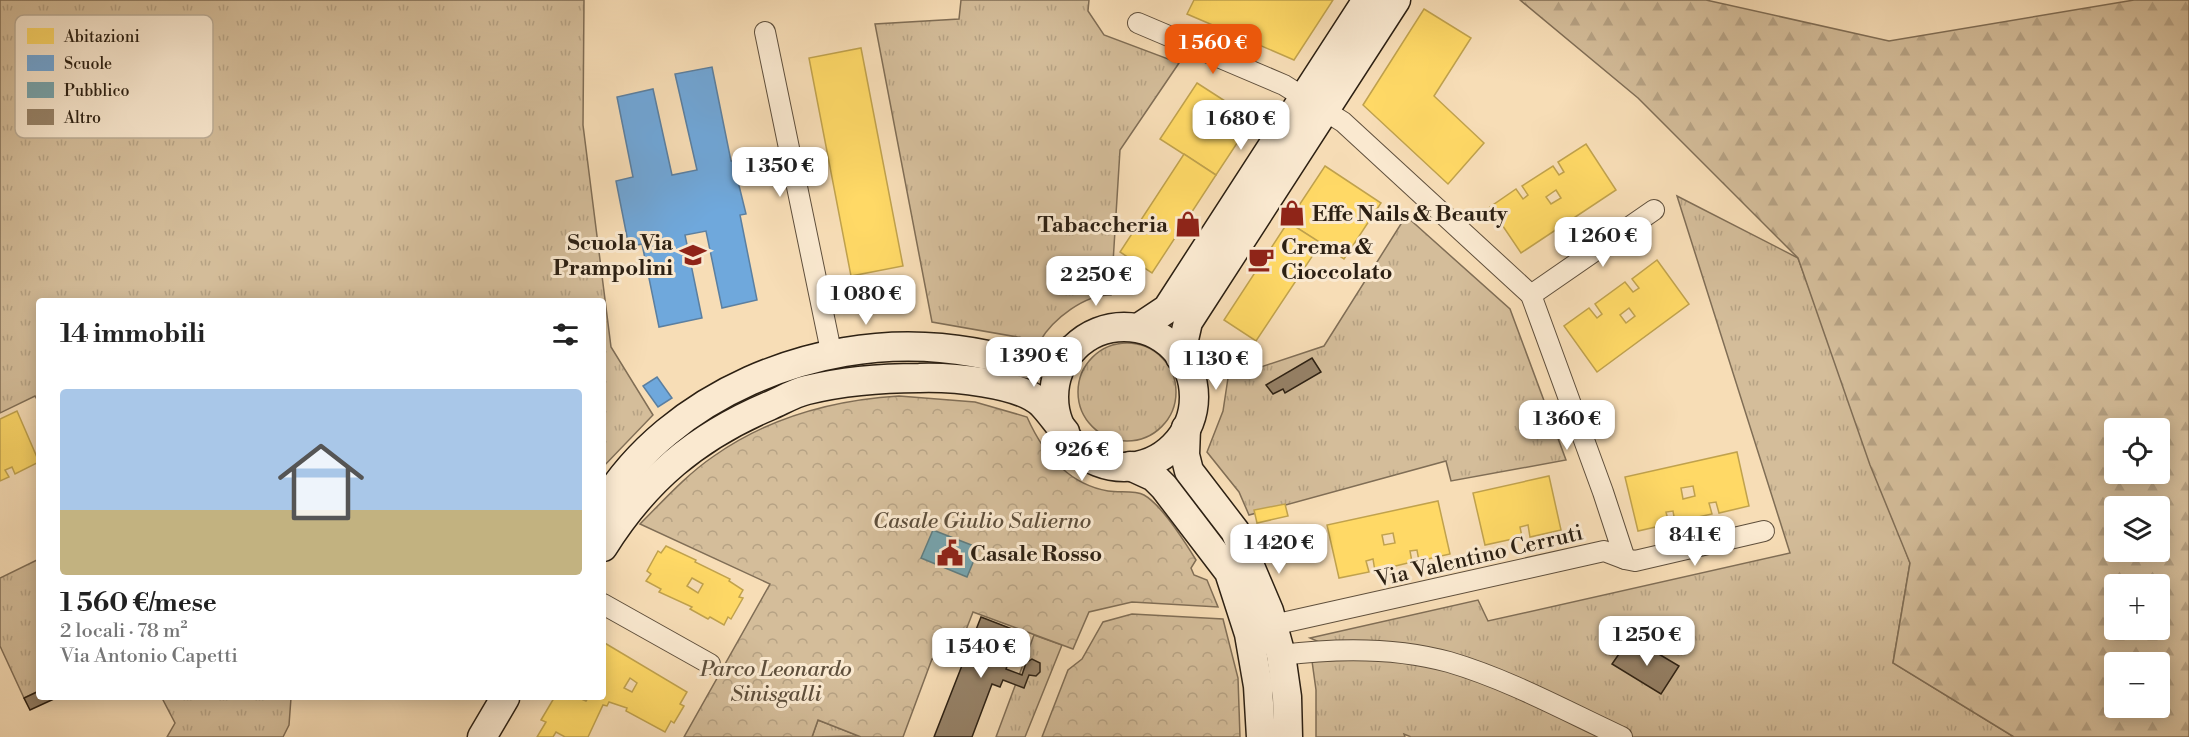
<!DOCTYPE html>
<html lang="it">
<meta charset="utf-8">
<style>
:root{--surface:#fff;--page:#f2f2f2;--text:#222;--muted:#767676;--accent:#ea580c}
body{margin:0;font-family:"Libre Bodoni",serif;background:var(--page);color:var(--text);height:100vh;display:flex;flex-direction:column;font-size:22px;white-space:nowrap}
*{box-sizing:border-box;margin:0}
p{font-size:20px;color:var(--muted)}
.icon{flex:none;width:33px;height:33px;fill:none;stroke:currentColor;stroke-width:2;stroke-linecap:round;stroke-linejoin:round}
.map{position:relative;flex:1;overflow:hidden}
.sheet{position:absolute;left:36px;top:298px;width:570px;height:402px;display:flex;flex-direction:column;background:var(--surface);border-radius:6px;box-shadow:0 3px 15px #0003}
.sheet>*{flex:none}
.fabs{position:absolute;left:2104px;top:418px;display:grid;gap:12px}
.fabs a{display:grid;place-items:center;width:66px;height:66px;border-radius:6px;background:var(--surface);box-shadow:0 3px 15px #0003;font-size:30px}
.price{position:absolute;translate:-50% -51px;padding:0 14px;border-radius:12px;background:#fff;color:#222;font-size:20px;line-height:39px;filter:drop-shadow(0 2px 3px #0008)}
.price::after{content:'';position:absolute;left:50%;top:36px;width:18px;height:14px;margin-left:-9px;background:inherit;clip-path:polygon(0 0,100% 0,50% 100%)}
.price.selected{background:var(--accent);color:#fff}
ul{padding:0;list-style:none}
li{display:grid;align-content:center;gap:12px;height:318px;padding:0 24px}
li span{display:grid;place-items:center;height:186px;border-radius:6px;color:#555}
li>.icon{margin-inline-start:auto}
span .icon{width:108px;height:108px;fill:#fffc;stroke-width:1}
li b{font-size:26px}
h2{display:flex;justify-content:space-between;align-items:center;height:72px;padding:0 24px;font-size:26px}
.map>svg:first-child{display:block}
.grass{fill:url(#grass-tufts);stroke:#806e56;stroke-width:1.5}
.forest{fill:url(#forest-firs);stroke:#806e56;stroke-width:1.5;fill-rule:evenodd}
.park{fill:url(#park-crowns);stroke:#806e56;stroke-width:1.5}
.homes{fill:#ffd966;stroke:#c0a24d;stroke-width:1.5;fill-rule:evenodd}
.schools{fill:#6fa8dc;stroke:#5b7fa0;stroke-width:1.5}
.public{fill:#76a5af;stroke:#607d80;stroke-width:1.5}
.building{fill:#968268;stroke:#2c2013;stroke-width:1.5}
.lines{fill:none;stroke-linecap:round;stroke-linejoin:round}
.street-casing{stroke:#5f4f3c;stroke-width:22}
.secondary-casing{stroke:#2c2013;stroke-width:31}
.street{stroke:#fae9d0;stroke-width:20}
.secondary{stroke:#fae9d0;stroke-width:28}
.labels{text-anchor:middle;stroke-width:6;stroke-linejoin:round;paint-order:stroke}
.poi-label{font-size:22px;font-weight:bold;fill:#2c2013;stroke:#fae9d0;text-anchor:start}
.park-label{font-size:22px;font-style:italic;fill:#5e4f3c;stroke:#fae9d0}
.street-label{font-size:22px;fill:#2c2013;stroke:#fae9d0}
.key{fill:#fae9d0;stroke:#bcad97;stroke-width:1.5}
.key-label{font-size:16px;fill:#2c2013}
</style>
<div class="map">
<svg width="2189" height="737" viewBox="0 0 2189 737">
<defs>
<pattern id="grass-tufts" width="24" height="20" patternUnits="userSpaceOnUse" patternTransform="scale(1.5)"><rect width="24" height="20" fill="#d4bd9a"/><path d="M3 7l-1-3M5 7V3M7 7l1-3M15 17l-1-3M17 17v-4M19 17l1-3" fill="none" stroke="#b6a284"/></pattern>
<pattern id="forest-firs" width="22" height="20" patternUnits="userSpaceOnUse" patternTransform="scale(1.5)"><rect width="22" height="20" fill="#d4bd9a"/><path d="M5 1l3.5 6h-7zM16 11l3.5 6h-7z" fill="#b6a284"/></pattern>
<pattern id="park-crowns" width="20" height="18" patternUnits="userSpaceOnUse" patternTransform="scale(1.5)"><rect width="20" height="18" fill="#d4bd9a"/><path d="M2 6a3 3 0 1 1 6 0M12 15a3 3 0 1 1 6 0" fill="none" stroke="#b6a284"/></pattern>
</defs>
<rect width="100%" height="100%" fill="#f7ddb6"/>
<filter id="stains"><feTurbulence type="fractalNoise" baseFrequency=".00333" numOctaves="4"/><feColorMatrix values="0 0 0 0 .2 0 0 0 0 .09 0 0 0 0 .02 0 0 0 .5 -.17"/></filter>
<radialGradient id="worn" r=".72"><stop offset=".6" stop-color="#630" stop-opacity="0"/><stop offset="1" stop-color="#630" stop-opacity=".3"/></radialGradient>
<!-- grass -->
<g class="grass">
<polygon points="0,0 584,0 583,125 611,347 653,415 603,467 603,302 39,302 39,403 35,396 0,413"/>
<path d="M961,0H1089L1088,11L1104,35L1179,63L1120,150L1111,295C1085,294 1053,319 1040,341L932,322L875,24L959,19Z"/>
<polygon points="1677,196 1798,258 1910,563 1893,663 2014,737 1411,737 1404,734 1405,737 1316,737 1316,690 1312,661 1360,660 1310,638 1478,600 1488,621 1790,553"/>
<polygon points="1406,216 1510,309 1566,460 1451,481 1446,461 1249,515 1239,492 1207,452 1223,411 1228,378 1324,346"/>
<circle cx="1127" cy="392" r="49"/>
<polygon points="39,559 39,691 24,698 0,646 0,578"/>
<polygon points="1034,635 1062,645 1025,737 996,737"/>
<polygon points="162,698 291,698 289,725 283,737 167,737 175,723"/>
<polygon points="818,720 859,736 812,737"/>
</g>
<!-- forest -->
<path class="forest" d="M1520,0H1706L1889,41L2134,0H2189V737H2014L1893,663L1910,563L1870,465L1798,258L1638,98ZM2115,429H2160V474H2115ZM2115,507H2160V552H2115ZM2115,585H2160V630H2115ZM2115,663H2160V708H2115Z"/>
<!-- park -->
<g class="park">
<path d="M899,396L975,402L1027,417C1043,453 1067,484 1108,491C1120,493 1134,490 1144,495C1162,505 1185,542 1196,560L1191,568L1194,575L1207,580L1218,607L1132,602L1089,612L1073,649L973,612L952,666L932,659L903,737H861L818,720L812,737H684L770,584L640,524C663,501 686,475 714,456C768,418 834,400 899,396Z"/>
<polygon points="1132,614 1223,619 1238,678 1240,737 1042,737 1068,670 1082,659 1103,622"/>
</g>
<!-- homes -->
<g class="homes">
<polygon points="1194,0 1333,0 1294,60 1187,14"/>
<polygon points="1424,9 1471,38 1434,96 1484,143 1448,184 1363,105"/>
<polygon points="861,48 903,266 851,276 809,58"/>
<polygon points="1197,83 1253,119 1216,175 1160,139"/>
<path d="M1586,144L1616,190L1521,253L1490,207L1516,189L1523,199L1528,195L1522,186L1553,166L1559,175L1564,172L1558,162ZM1556,190L1561,198L1551,204L1546,197Z"/>
<polygon points="1184,154 1216,175 1152,273 1120,252"/>
<polygon points="1325,166 1381,203 1344,259 1288,222"/>
<polygon points="1288,222 1321,243 1256,341 1224,320"/>
<path d="M1657,260L1689,304L1597,372L1564,326L1589,308L1597,318L1602,314L1595,304L1625,282L1633,292L1639,288L1632,279ZM1629,308L1635,316L1626,323L1620,315Z"/>
<polygon points="17,411 39,462 15,474 12,467 5,470 9,477 0,481 0,419"/>
<path d="M1737,452L1749,506L1719,513L1716,502L1709,503L1712,514L1675,522L1673,511L1666,512L1669,524L1638,531L1625,477ZM1693,486L1695,496L1683,499L1681,488Z"/>
<polygon points="1549,476 1561,530 1530,537 1528,525 1520,527 1522,537 1485,545 1473,493"/>
<path d="M1438,501L1450,554L1419,561L1417,550L1410,551L1412,562L1375,571L1373,559L1366,561L1369,572L1339,578L1327,525ZM1393,533L1395,543L1384,545L1382,535Z"/>
<polygon points="1285,504 1288,516 1257,523 1254,510"/>
<path d="M666,546L696,560L695,562L730,579L729,581L743,590L739,597L743,598L731,619L728,617L724,625L710,617L708,619L690,609L692,607L659,592L661,589L646,581L651,574L647,571L658,551L661,553ZM692,578L703,584L698,593L687,586Z"/>
<path d="M603,642L687,692L680,704L684,706L674,723L671,721L665,732L626,711L627,708L609,702L607,706L603,705L588,737H565L556,732L553,737H537L546,722L541,720L554,698H579L586,701L588,698H603ZM630,678L637,683L632,692L624,688Z"/>
</g>
<!-- schools -->
<g class="schools">
<polygon points="712,67 731,161 733,161 746,214 740,215 757,300 722,308 706,231 685,235 702,318 659,327 642,244 629,247 616,181 633,177 617,97 653,89 672,175 697,170 675,74"/>
<polygon points="657,377 672,398 658,407 643,386"/>
</g>
<!-- public -->
<polygon class="public" points="933,530 979,548 967,577 921,558"/>
<!-- building -->
<g class="building">
<polygon points="1312,358 1321,372 1285,393 1283,389 1273,394 1266,385"/>
<polygon points="981,617 1012,629 1003,656 1010,659 1006,669 1022,675 1026,663 1032,659 1040,663 1040,672 1036,676 1029,675 1024,688 1003,680 1000,687 992,684 972,737 934,737"/>
<polygon points="1647,647 1679,666 1661,694 1612,664 1621,651"/>
<polygon points="39,691 39,698 56,698 30,710 24,698"/>
</g>
<g class="lines">
<!-- street casing -->
<g class="street-casing">
<g id="street">
<polyline points="1138,23 1284,85 1343,122 1531,295 1603,492 1625,559 1604,551 1273,625"/>
<polyline points="765,32 832,356"/>
<polyline points="1531,295 1654,210"/>
<polyline points="1625,559 1635,561 1764,531"/>
<polyline points="603,604 710,664"/>
<path d="M1281,655C1336,648 1395,647 1449,662C1510,680 1566,711 1622,737"/>
</g>
</g>
<!-- secondary casing -->
<g class="secondary-casing">
<g id="secondary">
<polyline points="1140,327 1167,309 1367,0"/>
<circle cx="1124" cy="397" r="70"/>
<polyline points="1180,357 1188,322 1396,0"/>
<polyline points="1186,428 1185,455 1189,471 1235,531 1269,611 1281,655 1287,697 1288,737"/>
<polyline points="1130,466 1154,477 1164,487 1229,572 1249,634 1258,686 1261,737"/>
<path d="M603,505C670,395 815,336 941,348C961,350 981,353 1000,358C1009,360 1021,364 1031,364C1046,364 1060,355 1073,349"/>
<path d="M603,547C645,480 696,437 769,406C781,401 794,393 807,390C844,381 881,378 919,378C950,377 1019,382 1042,404C1050,412 1057,423 1065,432"/>
<polyline points="482,737 505,698"/>
</g>
</g>
<!-- street -->
<use href="#street" class="street"/>
<!-- secondary -->
<use href="#secondary" class="secondary"/>
</g>
<!-- icons -->
<defs>
<g id="shop-bare" transform="scale(2.07)"><path d="M-5-2.5h2.3a2.7 3.5 0 0 1 5.4 0H5L5.5 6h-11ZM-1.5-2.5h3a1.5 2.3 0 0 0-3 0Z" fill="#8f2418" stroke="#fae9d0" stroke-width="2.5" paint-order="stroke"/></g>
<g id="school-bare" transform="scale(2.07)"><path d="M0-5L7-2L0 1L-7-2ZM-4 1L0 2.5L4 1V4Q0 6-4 4Z" fill="#8f2418" stroke="#fae9d0" stroke-width="2.5" paint-order="stroke"/></g>
<g id="cafe-bare" transform="scale(2.07)"><path d="M-5.5-4.5H6V0H3Q3 3.5 0 3.5H-2.5Q-5.5 3.5-5.5 0ZM3-3.2v2h1.7v-2ZM-6 4.5H4V6H-6Z" fill="#8f2418" stroke="#fae9d0" stroke-width="2.5" paint-order="stroke"/></g>
<g id="civic-bare" transform="scale(2.07)"><path d="M-.6-6.5H3V-4.5H.6V-3L4-1V1h2V6H-6V1h2V-1L-.6-3ZM-1.2 2.5V6h2.4V2.5Z" fill="#8f2418" stroke="#fae9d0" stroke-width="2.5" paint-order="stroke"/></g>
</defs>
<g fill-rule="evenodd">
<use href="#shop-bare" x="1292" y="213"/>
<use href="#shop-bare" x="1188" y="224"/>
<use href="#school-bare" x="693" y="255"/>
<use href="#cafe-bare" x="1261" y="259"/>
<use href="#civic-bare" x="950" y="553"/>
</g>
<g class="labels">
<!-- poi labels -->
<g class="poi-label">
<text x="1312" y="221">Effe Nails &amp; Beauty</text>
<text x="1168" y="232" text-anchor="end">Tabaccheria</text>
<text x="673" y="250" text-anchor="end">Scuola Via<tspan x="673" dy="25">Prampolini</tspan></text>
<text x="1281" y="254">Crema &amp;<tspan x="1281" dy="25">Cioccolato</tspan></text>
<text x="970" y="561">Casale Rosso</text>
</g>
<!-- park labels -->
<g class="park-label">
<text x="982" y="528">Casale Giulio Salierno</text>
<text x="776" y="676">Parco Leonardo<tspan x="776" dy="25">Sinisgalli</tspan></text>
</g>
<!-- street labels -->
<g class="street-label">
<text transform="translate(1479 555) rotate(-13)" y="8">Via Valentino Cerruti</text>
</g>
</g>
<!-- legend -->
<rect x="15" y="15" width="198" height="123" rx="9" class="key"/>
<rect x="27" y="28" width="27" height="16" fill="#ffd966"/>
<rect x="27" y="55" width="27" height="16" fill="#6fa8dc"/>
<rect x="27" y="82" width="27" height="16" fill="#76a5af"/>
<rect x="27" y="109" width="27" height="16" fill="#968268"/>
<g class="key-label">
<text x="64" y="42">Abitazioni</text>
<text x="64" y="69">Scuole</text>
<text x="64" y="96">Pubblico</text>
<text x="64" y="123">Altro</text>
</g>
<rect width="100%" height="100%" filter="url(#stains)"/>
<rect width="100%" height="100%" fill="url(#worn)"/>
</svg>
<div class="fabs">
<a><svg class="icon" aria-label="locate" viewBox="0 0 24 24"><circle cx="12" cy="12" r="6"/><path d="M12 2v4M12 18v4M2 12h4M18 12h4"/></svg></a>
<a><svg class="icon" aria-label="layers" viewBox="0 0 24 24"><path d="M12 4l9 5-9 5-9-5zM3 14l9 5 9-5"/></svg></a>
<a>+</a>
<a>−</a>
</div>
<b class="price selected" style="left:1213px;top:75px">1 560 €</b>
<b class="price" style="left:1241px;top:151px">1 680 €</b>
<b class="price" style="left:780px;top:198px">1 350 €</b>
<b class="price" style="left:1603px;top:268px">1 260 €</b>
<b class="price" style="left:1096px;top:307px">2 250 €</b>
<b class="price" style="left:866px;top:326px">1 080 €</b>
<b class="price" style="left:1034px;top:388px">1 390 €</b>
<b class="price" style="left:1216px;top:391px">1 130 €</b>
<b class="price" style="left:1567px;top:451px">1 360 €</b>
<b class="price" style="left:1082px;top:482px">926 €</b>
<b class="price" style="left:1695px;top:567px">841 €</b>
<b class="price" style="left:1279px;top:575px">1 420 €</b>
<b class="price" style="left:1647px;top:667px">1 250 €</b>
<b class="price" style="left:981px;top:679px">1 540 €</b>
<section class="sheet">
<h2>14 immobili<svg class="icon" aria-label="filters" viewBox="0 0 24 24"><path d="M4 7h16M4 17h16"/><circle cx="9" cy="7" r="2"/><circle cx="15" cy="17" r="2"/></svg></h2>
<ul>
<li><span style="background:linear-gradient(#a9c7e8 65%,#c2b280 0)"><svg class="icon" aria-label="home" viewBox="0 0 24 24"><path d="M3 11l9-7 9 7M6 9v11h12V9"/></svg></span><div><b>1 560 €/mese</b><p>2 locali · 78 m²</p><p>Via Antonio Capetti</p></div></li>
</ul>
</section>
</div>
